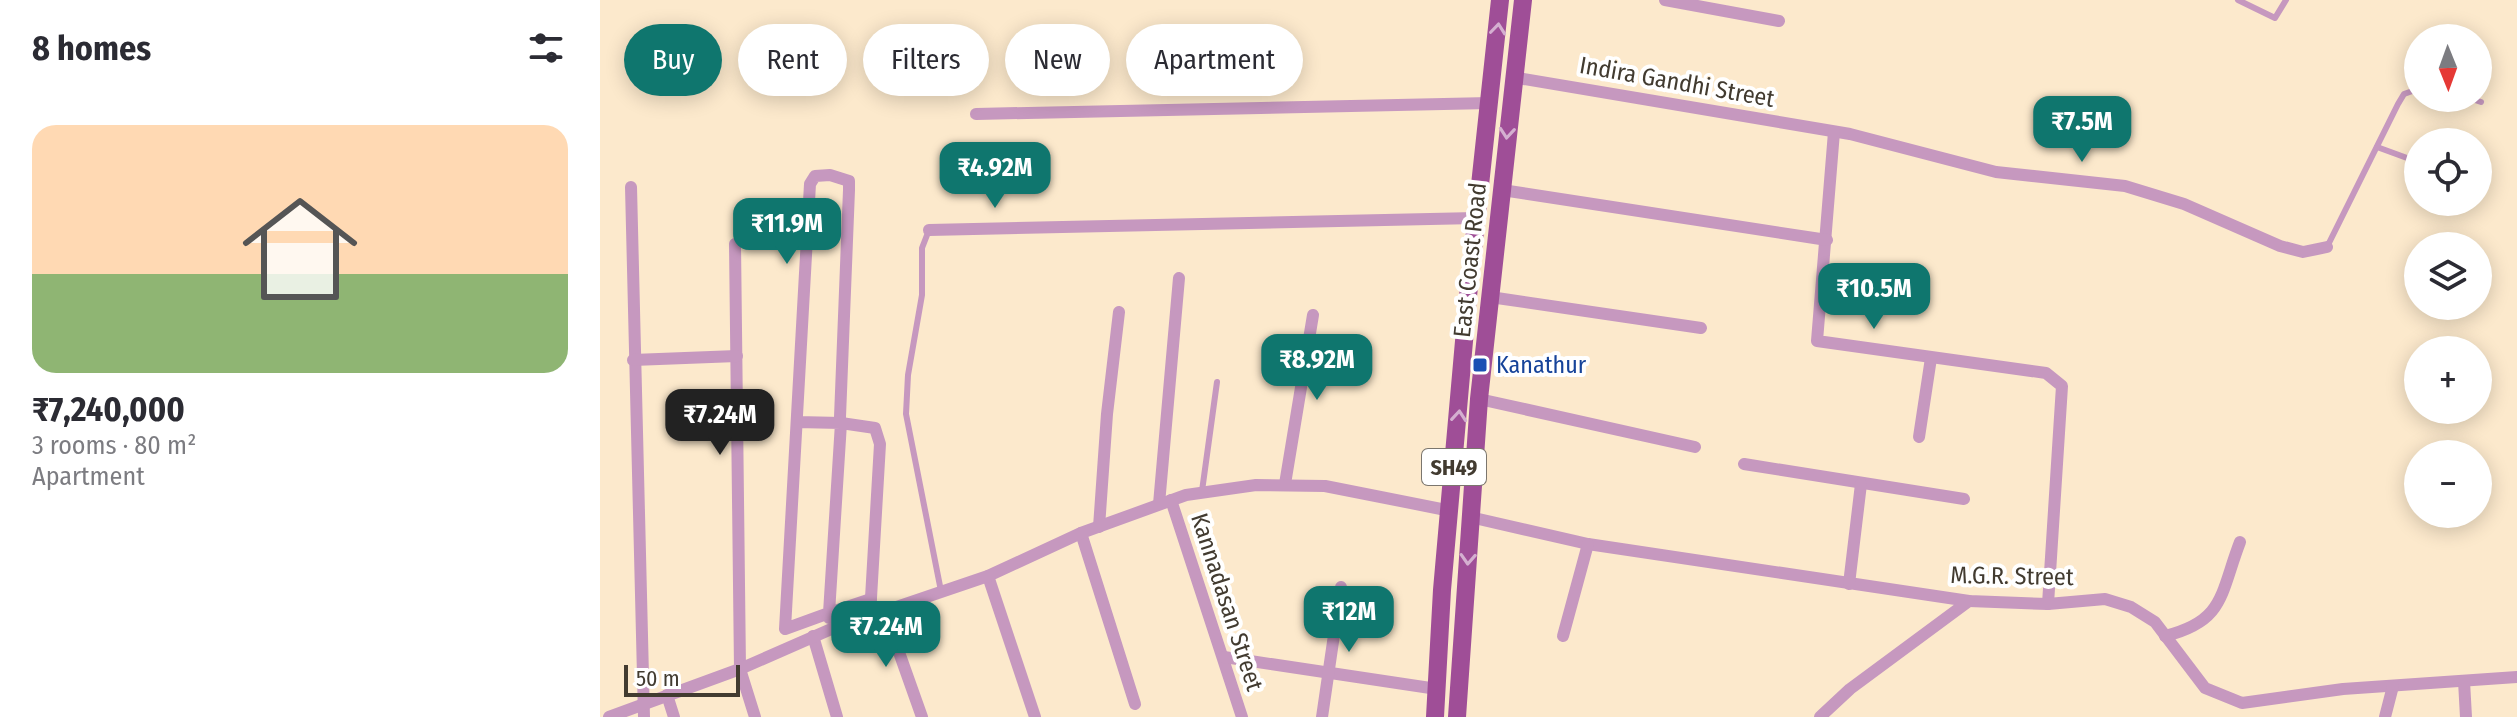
<!DOCTYPE html>
<meta charset="utf-8">
<style>
:root{--surface:#fff;--page:#f2f2f3;--text:#2b2b33;--muted:#7c7c81;--line:#e1e1e2;--accent:#0f766e}
body{margin:0;font-family:"Fira Sans Condensed",sans-serif;background:var(--page);color:var(--text);height:100vh;display:flex;flex-direction:column;font-size:30px;white-space:nowrap}
*{box-sizing:border-box;margin:0}
p{font-size:26px;color:var(--muted)}
.icon{flex:none;width:44px;height:44px;fill:none;stroke:currentColor;stroke-width:2;stroke-linecap:round;stroke-linejoin:round}
.map{position:relative;flex:1;overflow:hidden}
.details{display:flex;flex-direction:column;background:var(--surface);width:600px}
.details>*{flex:none}
.hud{position:absolute;left:24px;top:24px;width:760px;height:72px;display:flex;gap:16px}
.needle{width:52px;rotate:179deg}
.buttons{position:absolute;left:1804px;top:24px;display:grid;gap:16px}
.buttons a{display:grid;place-items:center;width:88px;height:88px;border-radius:50%;background:var(--surface);box-shadow:0 4px 20px #0003;font-size:40px}
.scale{position:absolute;left:24px;bottom:20px;width:116px;box-sizing:border-box;padding-left:8px;border:4px solid #423b30;border-top:0;font-size:22px;line-height:28px;white-space:nowrap;color:#423b30;-webkit-text-stroke:6px #fff;paint-order:stroke}
.price{position:absolute;translate:-50% -68px;padding:0 18px;border-radius:16px;background:var(--accent);color:#fff;font-size:26px;line-height:52px;filter:drop-shadow(0 2px 4px #0008)}
.price::after{content:'';position:absolute;left:50%;top:48px;width:24px;height:18px;margin-left:-12px;background:inherit;clip-path:polygon(0 0,100% 0,50% 100%)}
.price.on{background:#222;color:#fff}
ul{padding:0;list-style:none}
li{display:grid;align-content:center;gap:16px;height:424px;padding:0 32px}
li+li{border-top:2px solid var(--line)}
li span{display:grid;place-items:center;height:248px;border-radius:24px;color:#555}
li>.icon{margin-inline-start:auto}
span .icon{width:144px;height:144px;fill:#fffc;stroke-width:1}
li b{font-size:34px}
h2{display:flex;justify-content:space-between;align-items:center;height:96px;padding:0 32px;font-size:34px}
.pill{padding:0 28px;border-radius:36px;background:var(--surface);box-shadow:0 4px 20px #0003;font-size:28px;line-height:72px}
.pill.on{background:var(--accent);color:#fff}
main{display:flex;flex:1;min-height:0}
.map>svg:first-child{display:block}
.lines{fill:none;stroke-linecap:round;stroke-linejoin:round}
.service{stroke:#c698bf;stroke-width:6}
.minor{stroke:#c698bf;stroke-width:12}
.primary{stroke:#9f4e97;stroke-width:18}
.oneway{stroke:#d4afd0}
.transit-dot{fill:#1a4fb4;stroke:#fff;stroke-width:3}
.labels{text-anchor:middle;stroke-width:8;stroke-linejoin:round;paint-order:stroke}
.shield{fill:#fff;stroke:#7b766e;stroke-width:2}
.shield-label{font-size:22px;font-weight:bold;fill:#423b30}
.street-label{font-size:24px;fill:#423b30;stroke:#fff}
.transit-label{font-size:24px;fill:#164399;stroke:#fff;text-anchor:start}
</style>
<main>
<section class="details">
<h2>8 homes<svg class="icon" aria-label="filters" viewBox="0 0 24 24"><path d="M4 7h16M4 17h16"/><circle cx="9" cy="7" r="2"/><circle cx="15" cy="17" r="2"/></svg></h2>
<ul>
<li><span style="background:linear-gradient(#ffd9b3 60%,#8fb573 0)"><svg class="icon" aria-label="home" viewBox="0 0 24 24"><path d="M3 11l9-7 9 7M6 9v11h12V9"/></svg></span><div><b>₹7,240,000</b><p>3 rooms · 80 m²</p><p>Apartment</p></div></li>
</ul>
</section>
<div class="map">
<svg width="1917" height="717" viewBox="0 0 1917 717">
<rect width="100%" height="100%" fill="#fce9cc"/>
<g class="lines">
<!-- service -->
<g class="service">
<polyline points="1638,0 1675,18 1686,0"/>
<polyline points="1869,98 1881,102"/>
<polyline points="1777,147 1818,162"/>
<polyline points="329,230 322,248 322,295 308,375 306,414 341,591"/>
<polyline points="1727,247 1798,104 1804,94 1818,89"/>
<polyline points="602,491 617,382"/>
</g>
<!-- minor -->
<g class="minor">
<polyline points="1065,0 1179,21"/>
<polyline points="912,77 1250,134 1396,172 1525,186 1584,204 1680,246 1703,252 1727,247"/>
<polyline points="376,114 890,103"/>
<polyline points="1234,132 1217,341 1446,373 1462,386 1448,604"/>
<polyline points="31,187 44,717"/>
<polyline points="902,190 1227,240"/>
<polyline points="329,230 876,218"/>
<polyline points="135,244 140,669 155,717"/>
<polyline points="890,297 1101,328"/>
<polyline points="33,360 137,356"/>
<polyline points="879,399 1095,447"/>
<polyline points="197,422 241,423 229,613 185,629 210,184 215,176 230,175 249,181 249,190 240,417 241,423 275,428 280,444 270,615"/>
<polyline points="1319,437 1331,358"/>
<polyline points="1144,464 1364,499"/>
<polyline points="685,484 713,315"/>
<polyline points="571,500 642,717"/>
<polyline points="559,504 579,278"/>
<polyline points="870,517 988,544 1369,601 1448,604 1505,599 1531,607 1555,622 1605,688 1642,703 1743,689 1917,677"/>
<polyline points="499,527 507,414 519,312"/>
<polyline points="481,533 535,704"/>
<polyline points="388,576 435,717"/>
<polyline points="1249,584 1261,484"/>
<polyline points="284,610 322,717"/>
<polyline points="229,618 229,613 271,599"/>
<polyline points="213,636 237,717"/>
<polyline points="963,636 988,544"/>
<path d="M1565,636C1625,621 1620,594 1640,542"/>
<polyline points="624,657 837,689"/>
<polyline points="1864,681 1866,717"/>
<polyline points="67,695 74,717"/>
<polyline points="9,717 140,669 229,630 388,576 481,533 586,495 656,485 725,486 851,511"/>
<polyline points="722,717 741,587"/>
<polyline points="1220,717 1250,689 1369,601"/>
<polyline points="1785,717 1793,686"/>
</g>
<!-- primary -->
<g class="primary">
<polyline points="835,717 842,590 868,296 900,0"/>
<polyline points="857,717 879,399 923,0"/>
</g>
</g>
<!-- one-way arrows -->
<defs><path id="oneway-chevron" d="M-2-3.5L2.5 0L-2 3.5" fill="none" stroke-width="1.6" stroke-linecap="round" stroke-linejoin="round" transform="scale(2)"/></defs>
<g class="oneway">
<use href="#oneway-chevron" transform="translate(898 29) rotate(-84)"/>
<use href="#oneway-chevron" transform="translate(907 133) rotate(95)"/>
<use href="#oneway-chevron" transform="translate(859 416) rotate(-85)"/>
<use href="#oneway-chevron" transform="translate(868 559) rotate(93)"/>
</g>
<!-- markers -->
<rect class="transit-dot" x="872" y="357" width="16" height="16" rx="4"/>
<g class="labels">
<!-- shield labels -->
<rect class="shield" x="822" y="449" width="64" height="36" rx="6"/>
<g class="shield-label">
<text x="854" y="475">SH49</text>
</g>
<!-- street labels -->
<g class="street-label">
<text transform="translate(1077 82) rotate(10)" y="8">Indira Gandhi Street</text>
<text transform="translate(870 260) rotate(-84)" y="8">East Coast Road</text>
<text transform="translate(1412 576) rotate(1)" y="8">M.G.R. Street</text>
<text transform="translate(627 602) rotate(72)" y="8">Kannadasan Street</text>
</g>
<!-- transit labels -->
<g class="transit-label">
<text x="896" y="373">Kanathur</text>
</g>
</g>
</svg>
<div class="buttons">
<a><svg class="needle" viewBox="-14 -14 28 28"><path d="M0-13l5 13h-10z" fill="#e53935"/><path d="M0 13l5-13h-10z" fill="#7c7c81"/></svg></a>
<a><svg class="icon" aria-label="locate" viewBox="0 0 24 24"><circle cx="12" cy="12" r="6"/><path d="M12 2v4M12 18v4M2 12h4M18 12h4"/></svg></a>
<a><svg class="icon" aria-label="layers" viewBox="0 0 24 24"><path d="M12 4l9 5-9 5-9-5zM3 14l9 5 9-5"/></svg></a>
<a>+</a>
<a>−</a>
</div>
<div class="scale">50 m</div>
<b class="price" style="left:1482px;top:164px">₹7.5M</b>
<b class="price" style="left:395px;top:210px">₹4.92M</b>
<b class="price" style="left:187px;top:266px">₹11.9M</b>
<b class="price" style="left:1274px;top:331px">₹10.5M</b>
<b class="price" style="left:717px;top:402px">₹8.92M</b>
<b class="price on" style="left:120px;top:457px">₹7.24M</b>
<b class="price" style="left:749px;top:654px">₹12M</b>
<b class="price" style="left:286px;top:669px">₹7.24M</b>
<div class="hud">
<a class="pill on">Buy</a>
<a class="pill">Rent</a>
<a class="pill">Filters</a>
<a class="pill">New</a>
<a class="pill">Apartment</a>
</div>
</div>
</main>
